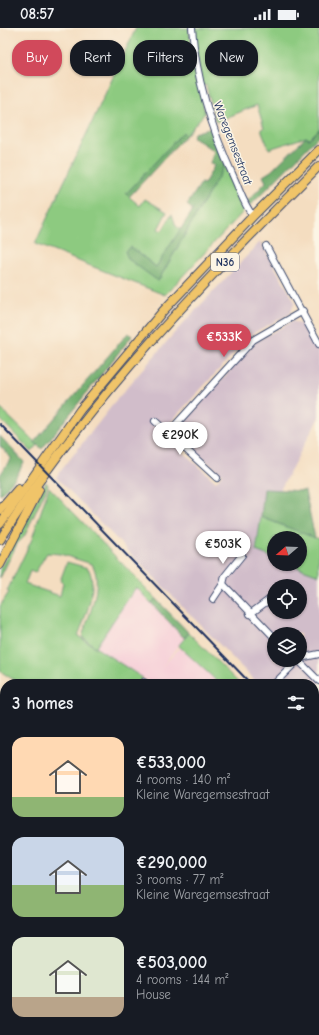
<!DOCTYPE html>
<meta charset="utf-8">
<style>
:root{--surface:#171b24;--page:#242831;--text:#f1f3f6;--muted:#9ea1a6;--accent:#d1495b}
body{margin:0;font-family:"Comic Neue",sans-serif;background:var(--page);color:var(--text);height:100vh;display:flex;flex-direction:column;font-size:15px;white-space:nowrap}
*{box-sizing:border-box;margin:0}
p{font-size:13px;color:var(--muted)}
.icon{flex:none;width:22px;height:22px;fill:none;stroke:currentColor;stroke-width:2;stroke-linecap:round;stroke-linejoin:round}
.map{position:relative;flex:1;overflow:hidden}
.sheet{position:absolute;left:0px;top:651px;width:319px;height:356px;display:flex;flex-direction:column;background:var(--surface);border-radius:16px 16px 0 0;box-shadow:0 1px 3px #0004}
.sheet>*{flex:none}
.guide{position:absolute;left:12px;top:12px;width:295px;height:36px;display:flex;gap:8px}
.needle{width:26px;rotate:251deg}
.fabs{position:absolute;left:267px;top:503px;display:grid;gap:8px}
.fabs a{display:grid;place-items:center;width:40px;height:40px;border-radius:50%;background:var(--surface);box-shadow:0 1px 3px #0004;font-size:20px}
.price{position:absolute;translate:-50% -34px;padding:0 9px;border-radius:14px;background:#fff;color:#222;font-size:13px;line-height:26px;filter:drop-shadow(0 1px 2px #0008)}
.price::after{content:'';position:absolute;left:50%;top:24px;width:12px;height:9px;margin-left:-6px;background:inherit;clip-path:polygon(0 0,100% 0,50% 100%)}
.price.selected{background:var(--accent);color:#fff}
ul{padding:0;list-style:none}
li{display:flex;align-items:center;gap:12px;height:100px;padding:0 12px}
li span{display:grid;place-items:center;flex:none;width:112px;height:80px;border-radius:12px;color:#555}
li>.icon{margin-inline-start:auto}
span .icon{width:48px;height:48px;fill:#fffc;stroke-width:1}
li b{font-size:17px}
h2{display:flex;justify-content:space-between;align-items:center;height:48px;padding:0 12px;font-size:17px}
.chip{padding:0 14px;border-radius:16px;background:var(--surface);box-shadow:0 1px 3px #0004;font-size:14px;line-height:36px}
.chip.selected{background:var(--accent);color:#fff}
.status{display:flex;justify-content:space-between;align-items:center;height:28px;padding:0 20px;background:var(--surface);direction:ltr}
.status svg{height:11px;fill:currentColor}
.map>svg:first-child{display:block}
.built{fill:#f6cfd8}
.industrial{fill:#d1bdca;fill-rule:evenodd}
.green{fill:#8dca80;stroke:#547c6f}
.forest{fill:#72ae6e;stroke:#466e66}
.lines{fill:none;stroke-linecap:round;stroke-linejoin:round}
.minor-casing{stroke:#3c496d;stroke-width:8}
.major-casing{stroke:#3c496d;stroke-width:10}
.minor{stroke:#fff;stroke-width:6}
.major{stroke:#f0c469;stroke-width:8}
.rail{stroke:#1b2f5e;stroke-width:2}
.labels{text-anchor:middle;stroke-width:3;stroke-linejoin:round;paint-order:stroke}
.shield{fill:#fcf5e5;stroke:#5e6a86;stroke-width:1}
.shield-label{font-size:11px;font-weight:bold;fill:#1b2f5e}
.street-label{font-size:12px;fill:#1b2f5e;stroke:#fcf5e5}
</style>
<div class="status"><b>08:57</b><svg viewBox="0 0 49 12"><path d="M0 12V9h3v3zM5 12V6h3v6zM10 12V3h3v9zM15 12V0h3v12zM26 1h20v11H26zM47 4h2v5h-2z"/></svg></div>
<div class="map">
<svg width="319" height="1007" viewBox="0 0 319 1007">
<rect width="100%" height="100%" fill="#fcf5e5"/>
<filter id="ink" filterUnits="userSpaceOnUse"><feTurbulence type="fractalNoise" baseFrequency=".025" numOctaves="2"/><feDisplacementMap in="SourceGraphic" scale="8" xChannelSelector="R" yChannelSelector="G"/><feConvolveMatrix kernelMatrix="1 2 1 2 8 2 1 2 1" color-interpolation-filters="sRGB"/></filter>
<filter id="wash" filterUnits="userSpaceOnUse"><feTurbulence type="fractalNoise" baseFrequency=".012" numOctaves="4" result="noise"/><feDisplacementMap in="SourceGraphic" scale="16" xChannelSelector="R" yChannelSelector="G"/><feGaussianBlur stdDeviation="0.9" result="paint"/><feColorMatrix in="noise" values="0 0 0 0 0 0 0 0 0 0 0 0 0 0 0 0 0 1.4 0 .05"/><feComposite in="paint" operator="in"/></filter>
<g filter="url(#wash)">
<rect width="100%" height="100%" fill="#f4ddc0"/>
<!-- built -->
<g class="built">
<polygon points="136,559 184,610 162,639 180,619 220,656 148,656 149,654 96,619"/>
<polygon points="5,722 5,773 0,770 0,729"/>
<polygon points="314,735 319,739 319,835 314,833"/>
</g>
<!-- industrial -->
<path class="industrial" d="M260,214L295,274L290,286L255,304L249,309L166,399L156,391L152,396L216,454L222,446L182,412L178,408L177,403L255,314L293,293L305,298L319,323V389L280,462H264L256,523L274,530V536H289L319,547V710L314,706V656H258L56,449L118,370L177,302ZM274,558H300V584H274ZM274,606H300V632H274Z"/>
<!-- green -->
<g class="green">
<polygon points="136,0 189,0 194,39 205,85 186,107 183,104 126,166 140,178 145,171 167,184 158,201 162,203 172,186 176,198 181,202 156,239 131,219 128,230 158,253 225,137 243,184 165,267 35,216"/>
<polygon points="193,0 319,0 319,101 309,111 306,109 269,121 261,101 264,100 257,77 216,94 206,57 202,58"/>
<polygon points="0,380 38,417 32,424 0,391"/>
<polygon points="46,454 48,457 24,509 17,516 0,550 0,541"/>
<path d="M49,459L156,571L151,575L136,559L96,619L82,609C88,589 104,556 92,536L60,526L47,525L35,545L30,543L25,556L60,568L63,555L60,553L67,534L88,540C99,559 85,589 78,608L143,650L137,656L130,654L129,656H20L0,643V578L9,564L7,563L32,511Z"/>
<polygon points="261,489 319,511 319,547 289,536 300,536 300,510 274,510 274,530 256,523"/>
<polygon points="189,605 240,656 220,656 180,619 179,617"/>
<polygon points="314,969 319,970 319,1007 256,1007 257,1002 314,1002"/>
</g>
<!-- forest -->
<g class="forest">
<polygon points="210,100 225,137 158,253 128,231 125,223 131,219 156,239 193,182 187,177 201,155 204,156 214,138 210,135 214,123 193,109 194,105"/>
<polygon points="319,101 319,108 250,178 247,174 266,154 263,148 271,143 306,109 309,111"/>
<polygon points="183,104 186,107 129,169 126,166"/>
<polygon points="128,305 132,308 42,421 34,414"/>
<polygon points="0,408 24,434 16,449 0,467 0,447 11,430 0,418"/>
<polygon points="264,461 305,463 315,510 261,489"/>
<polygon points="156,571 189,605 184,610 151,575"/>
</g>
</g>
<g filter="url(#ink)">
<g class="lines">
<!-- minor casing -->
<g class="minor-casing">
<g id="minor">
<path d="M192,0C196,53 212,102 234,150C240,163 244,177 253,188"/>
<polyline points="266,218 319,316"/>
<polyline points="155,393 217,450"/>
<polyline points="168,405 253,312 303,283"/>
<polyline points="223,556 274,609"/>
<polyline points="213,571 223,556 225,548 242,527"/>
<polyline points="250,586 274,568"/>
<polyline points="300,630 319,626"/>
<polyline points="298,632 319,653"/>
<polyline points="143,656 144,654"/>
<polyline points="274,656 298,632"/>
<polyline points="0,821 5,813"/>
<polyline points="0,947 3,947"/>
<polyline points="220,1007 222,1002"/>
</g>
</g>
<!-- major casing -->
<g class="major-casing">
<g id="major">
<polyline points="0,482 18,461"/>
<polyline points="0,496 80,382 163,283 253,188 319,122"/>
<path d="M0,512C86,374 204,253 319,138"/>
<polyline points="0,537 39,462"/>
<polyline points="0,699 5,702"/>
<polyline points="314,911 319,914"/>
</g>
</g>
<!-- minor -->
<use href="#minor" class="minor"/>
<!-- major -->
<use href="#major" class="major"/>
<!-- rail -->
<g class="rail">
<polyline points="0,396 251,656"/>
<polyline points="314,718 319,723"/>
</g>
</g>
</g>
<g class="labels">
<!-- shield labels -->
<rect class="shield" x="211" y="225" width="28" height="18" rx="3"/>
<g class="shield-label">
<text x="225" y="238">N36</text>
</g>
<!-- street labels -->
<g class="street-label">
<text transform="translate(233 115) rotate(69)" y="4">Waregemsestraat</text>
</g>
</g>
</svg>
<div class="fabs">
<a><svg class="needle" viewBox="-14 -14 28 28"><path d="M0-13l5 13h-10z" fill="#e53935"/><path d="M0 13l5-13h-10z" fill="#9ea1a6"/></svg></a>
<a><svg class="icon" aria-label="locate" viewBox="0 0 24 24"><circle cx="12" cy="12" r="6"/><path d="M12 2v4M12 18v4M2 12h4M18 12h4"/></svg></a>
<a><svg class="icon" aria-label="layers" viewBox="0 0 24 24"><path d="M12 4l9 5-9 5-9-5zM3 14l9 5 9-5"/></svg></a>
</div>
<b class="price selected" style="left:224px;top:330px">€533K</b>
<b class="price" style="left:180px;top:428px">€290K</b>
<b class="price" style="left:223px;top:537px">€503K</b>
<div class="guide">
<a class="chip selected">Buy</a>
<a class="chip">Rent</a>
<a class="chip">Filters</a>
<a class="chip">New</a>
</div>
<section class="sheet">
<h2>3 homes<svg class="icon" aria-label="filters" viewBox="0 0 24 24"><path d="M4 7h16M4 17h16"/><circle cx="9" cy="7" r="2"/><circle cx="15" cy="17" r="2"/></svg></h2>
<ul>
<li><span style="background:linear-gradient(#ffd9b3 75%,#8fb573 0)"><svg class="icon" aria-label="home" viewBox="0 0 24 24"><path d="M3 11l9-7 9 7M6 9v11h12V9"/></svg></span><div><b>€533,000</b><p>4 rooms · 140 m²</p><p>Kleine Waregemsestraat</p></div></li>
<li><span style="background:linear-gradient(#c9d6e8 60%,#8fb573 0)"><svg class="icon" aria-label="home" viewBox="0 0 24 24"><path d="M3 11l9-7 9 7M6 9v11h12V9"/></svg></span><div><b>€290,000</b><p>3 rooms · 77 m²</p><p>Kleine Waregemsestraat</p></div></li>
<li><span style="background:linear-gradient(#dfe7d0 75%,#b9a48a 0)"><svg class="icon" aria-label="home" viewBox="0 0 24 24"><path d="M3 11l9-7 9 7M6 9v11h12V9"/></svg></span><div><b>€503,000</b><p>4 rooms · 144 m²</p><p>House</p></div></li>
</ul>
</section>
</div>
